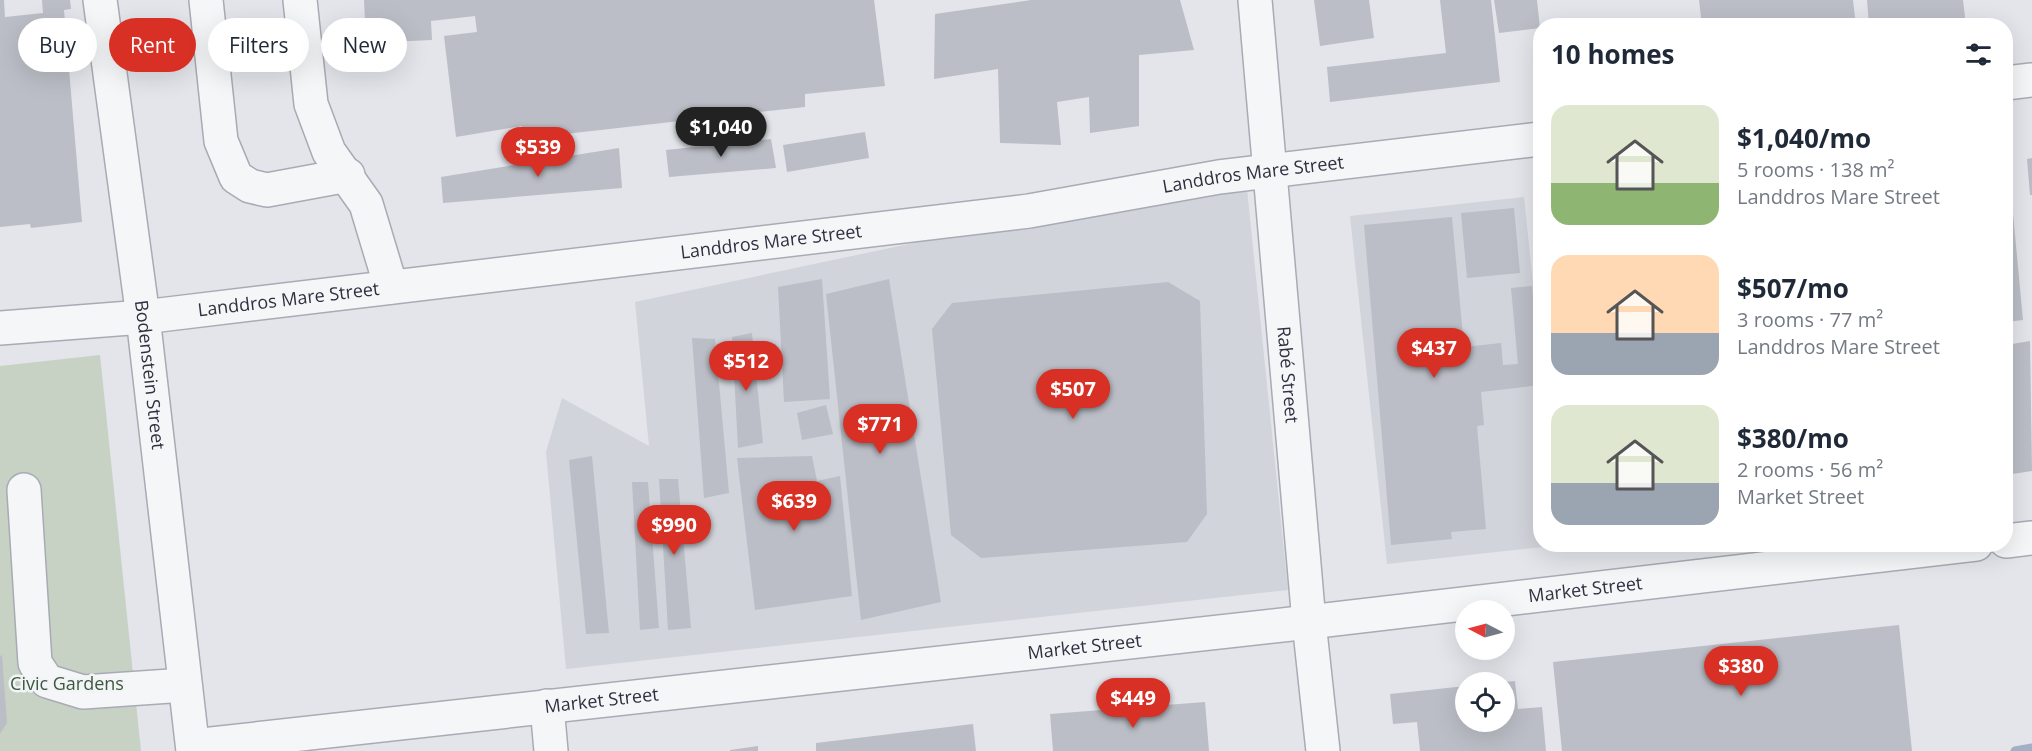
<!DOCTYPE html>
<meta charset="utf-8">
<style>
:root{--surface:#fff;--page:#f6f6f7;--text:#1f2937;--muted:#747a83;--accent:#d93025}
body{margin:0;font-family:"Open Sans",sans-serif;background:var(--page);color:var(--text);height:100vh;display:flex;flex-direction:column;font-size:22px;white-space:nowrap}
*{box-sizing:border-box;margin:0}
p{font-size:20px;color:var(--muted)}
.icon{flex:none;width:33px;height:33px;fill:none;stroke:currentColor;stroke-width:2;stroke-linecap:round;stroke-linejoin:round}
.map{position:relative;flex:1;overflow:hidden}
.sheet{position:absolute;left:1533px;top:18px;width:480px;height:534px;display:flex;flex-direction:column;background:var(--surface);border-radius:24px;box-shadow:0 6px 24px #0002}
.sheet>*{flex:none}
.banner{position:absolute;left:18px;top:18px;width:570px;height:54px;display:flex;gap:12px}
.needle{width:39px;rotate:276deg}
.buttons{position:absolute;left:1455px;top:600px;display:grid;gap:12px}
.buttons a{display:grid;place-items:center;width:60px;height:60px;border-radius:50%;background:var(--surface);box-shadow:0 6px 24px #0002;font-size:30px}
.price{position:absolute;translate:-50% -51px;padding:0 14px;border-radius:21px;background:var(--accent);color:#fff;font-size:20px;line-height:39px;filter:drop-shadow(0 2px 3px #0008)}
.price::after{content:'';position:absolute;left:50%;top:36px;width:18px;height:14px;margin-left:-9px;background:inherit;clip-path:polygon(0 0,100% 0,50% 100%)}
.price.current{background:#222;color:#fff}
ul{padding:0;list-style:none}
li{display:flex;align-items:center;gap:18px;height:150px;padding:0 18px}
li span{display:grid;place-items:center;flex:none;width:168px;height:120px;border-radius:18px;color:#555}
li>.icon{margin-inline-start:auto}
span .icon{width:72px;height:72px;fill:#fffc;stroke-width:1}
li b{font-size:26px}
h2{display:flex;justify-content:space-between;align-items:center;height:72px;padding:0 18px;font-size:26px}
.tag{padding:0 21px;border-radius:27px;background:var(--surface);box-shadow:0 6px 24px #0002;font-size:21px;line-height:54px}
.tag.current{background:var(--accent);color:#fff}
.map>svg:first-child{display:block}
.built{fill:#d1d4db}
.green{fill:#c7d2c5}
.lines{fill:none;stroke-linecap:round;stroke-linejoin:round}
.stream{stroke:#a2afc5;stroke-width:9}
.building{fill:#bbbec6}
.minor-casing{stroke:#a9abb4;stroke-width:36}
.minor{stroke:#f5f6f8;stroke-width:33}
.labels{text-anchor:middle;stroke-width:5;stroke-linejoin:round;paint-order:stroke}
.street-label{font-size:18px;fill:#2d3140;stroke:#f3f4f7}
.park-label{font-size:18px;fill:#3d5a3c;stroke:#f3f4f7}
</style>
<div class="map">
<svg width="2032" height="751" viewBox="0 0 2032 751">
<rect width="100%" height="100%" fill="#e3e5ea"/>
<!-- built -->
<g class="built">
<polygon points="1247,189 1288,590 566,669 546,452 562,398 649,446 635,302 970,231"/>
<polygon points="1524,197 1540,351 1540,544 1561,545 1387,564 1350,216"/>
</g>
<!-- green -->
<polygon class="green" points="100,355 141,751 0,751 0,366"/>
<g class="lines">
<!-- stream -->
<polyline class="stream" points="2015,751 2032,748"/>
</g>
<!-- building -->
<g class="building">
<polygon points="0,0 4,0 5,17 43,13 42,0 70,0 71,9 64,10 82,222 31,228 30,224 0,227"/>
<polygon points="364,0 874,0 885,86 805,94 805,107 521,139 522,126 456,137 444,36 477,32 475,16 431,21 432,40 366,43"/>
<polygon points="1031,0 1180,0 1194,50 1139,55 1139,126 1090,133 1089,97 1057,102 1061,145 1000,143 998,69 934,79 935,14"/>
<polygon points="1314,0 1369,0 1374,38 1320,46"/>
<polygon points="1440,0 1491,0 1500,82 1330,102 1327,67 1446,53"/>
<polygon points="1494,0 1537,0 1540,28 1499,33"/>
<polygon points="1699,0 1853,0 1856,26 1702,26"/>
<polygon points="1867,0 1963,0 1966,26 1869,26"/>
<polygon points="865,132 869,158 787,172 783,145"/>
<polygon points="771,139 776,168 669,177 666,150"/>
<polygon points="619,148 622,188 443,203 441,177"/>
<polygon points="2032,158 2032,195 2030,195 2027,159"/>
<polygon points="2006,171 2009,171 2023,320 2006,322"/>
<polygon points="1540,192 1540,236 1539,236 1535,193"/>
<polygon points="1514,208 1520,273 1467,278 1461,213"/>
<polygon points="1452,217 1464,347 1501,343 1503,365 1518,364 1511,288 1532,286 1540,385 1481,392 1484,425 1477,426 1486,529 1451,532 1452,539 1391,545 1364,225"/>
<polygon points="822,279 830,399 784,402 778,287"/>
<polygon points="889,279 941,602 861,620 826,294"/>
<polygon points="1168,282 1200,301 1207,514 1187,542 981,558 951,535 932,329 952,303"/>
<polygon points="752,333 763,443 738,448 732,337"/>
<polygon points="692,338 715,339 729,493 704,498"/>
<polygon points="2030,341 2032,471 2006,475 2006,345"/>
<polygon points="826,405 833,434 802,440 797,413"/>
<polygon points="1540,451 1540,514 1539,514 1533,452"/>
<polygon points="592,456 609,633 586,634 569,460"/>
<polygon points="812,456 817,481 840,476 852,596 755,610 737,458"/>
<polygon points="659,479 678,479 691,628 668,630"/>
<polygon points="632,482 648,482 659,628 640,630"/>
<polygon points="1899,625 1912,751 1562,751 1553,662"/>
<polygon points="2,655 7,723 0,734 0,656"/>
<polygon points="1515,681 1518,709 1542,707 1546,751 1420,751 1417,722 1393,724 1390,694 1466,686 1466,722 1504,722 1504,682"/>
<polygon points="1205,702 1209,751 1053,751 1050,714"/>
<polygon points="973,724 976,751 816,751 816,743"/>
<polygon points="758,746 758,751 730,751 730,750"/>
</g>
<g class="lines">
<!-- minor casing -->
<g class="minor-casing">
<g id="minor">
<path id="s1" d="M100,0L143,317L193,751"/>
<polyline points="206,0 221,141 236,177 250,186 267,190 348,175"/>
<polyline points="300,0 311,104 329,152 366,204 391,287"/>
<path id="s2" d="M1255,0L1309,622L1323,751"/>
<polyline points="2006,83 2032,80"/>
<path id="s3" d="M0,328L143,317L1029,211L1219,177L1540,139"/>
<polyline points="24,490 35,663 47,681 83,692 185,685"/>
<polyline points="2006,541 2032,538"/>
<polyline points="547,706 551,751"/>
<path id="s4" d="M193,746L1309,622L1976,544"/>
</g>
</g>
<!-- minor -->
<use href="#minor" class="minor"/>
</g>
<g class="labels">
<!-- street labels -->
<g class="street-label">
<text dy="6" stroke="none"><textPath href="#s3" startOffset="1263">Landdros Mare Street</textPath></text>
<text dy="6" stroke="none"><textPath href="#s3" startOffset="776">Landdros Mare Street</textPath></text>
<text dy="6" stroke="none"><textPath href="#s3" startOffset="290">Landdros Mare Street</textPath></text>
<text dy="6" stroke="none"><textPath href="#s1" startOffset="378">Bodenstein Street</textPath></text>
<text dy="6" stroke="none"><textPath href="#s2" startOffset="376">Rabé Street</textPath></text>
<text dy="6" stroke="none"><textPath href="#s4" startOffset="1401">Market Street</textPath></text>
<text dy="6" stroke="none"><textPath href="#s4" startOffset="897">Market Street</textPath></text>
<text dy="6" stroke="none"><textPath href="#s4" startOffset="411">Market Street</textPath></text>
</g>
<!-- park labels -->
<g class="park-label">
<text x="67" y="690">Civic Gardens</text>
</g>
</g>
</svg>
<div class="buttons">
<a><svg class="needle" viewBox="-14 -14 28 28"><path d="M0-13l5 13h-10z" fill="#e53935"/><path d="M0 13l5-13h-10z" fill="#747a83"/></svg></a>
<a><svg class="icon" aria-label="locate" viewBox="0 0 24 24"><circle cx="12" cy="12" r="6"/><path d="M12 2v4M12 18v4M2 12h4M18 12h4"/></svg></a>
</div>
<b class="price current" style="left:721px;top:158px">$1,040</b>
<b class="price" style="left:538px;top:178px">$539</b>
<b class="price" style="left:1434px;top:379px">$437</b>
<b class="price" style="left:746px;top:392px">$512</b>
<b class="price" style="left:1073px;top:420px">$507</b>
<b class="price" style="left:880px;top:455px">$771</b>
<b class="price" style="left:794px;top:532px">$639</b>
<b class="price" style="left:674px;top:556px">$990</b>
<b class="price" style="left:1741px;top:697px">$380</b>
<b class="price" style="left:1133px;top:729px">$449</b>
<div class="banner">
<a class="tag">Buy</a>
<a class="tag current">Rent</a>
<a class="tag">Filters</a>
<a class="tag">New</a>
</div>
<section class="sheet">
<h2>10 homes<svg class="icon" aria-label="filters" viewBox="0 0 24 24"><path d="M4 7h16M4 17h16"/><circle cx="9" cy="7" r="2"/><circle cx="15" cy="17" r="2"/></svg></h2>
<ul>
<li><span style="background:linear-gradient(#dfe7d0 65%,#8fb573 0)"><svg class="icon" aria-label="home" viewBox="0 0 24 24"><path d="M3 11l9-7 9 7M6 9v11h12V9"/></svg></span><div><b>$1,040/mo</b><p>5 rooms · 138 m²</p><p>Landdros Mare Street</p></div></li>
<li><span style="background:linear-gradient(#ffd9b3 65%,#9aa5b1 0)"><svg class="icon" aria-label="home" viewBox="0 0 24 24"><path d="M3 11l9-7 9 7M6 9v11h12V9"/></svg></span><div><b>$507/mo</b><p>3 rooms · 77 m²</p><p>Landdros Mare Street</p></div></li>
<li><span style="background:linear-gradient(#dfe7d0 65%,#9aa5b1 0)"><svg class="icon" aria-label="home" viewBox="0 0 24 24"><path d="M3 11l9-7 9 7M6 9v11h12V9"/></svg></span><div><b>$380/mo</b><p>2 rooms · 56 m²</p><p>Market Street</p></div></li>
</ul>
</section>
</div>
